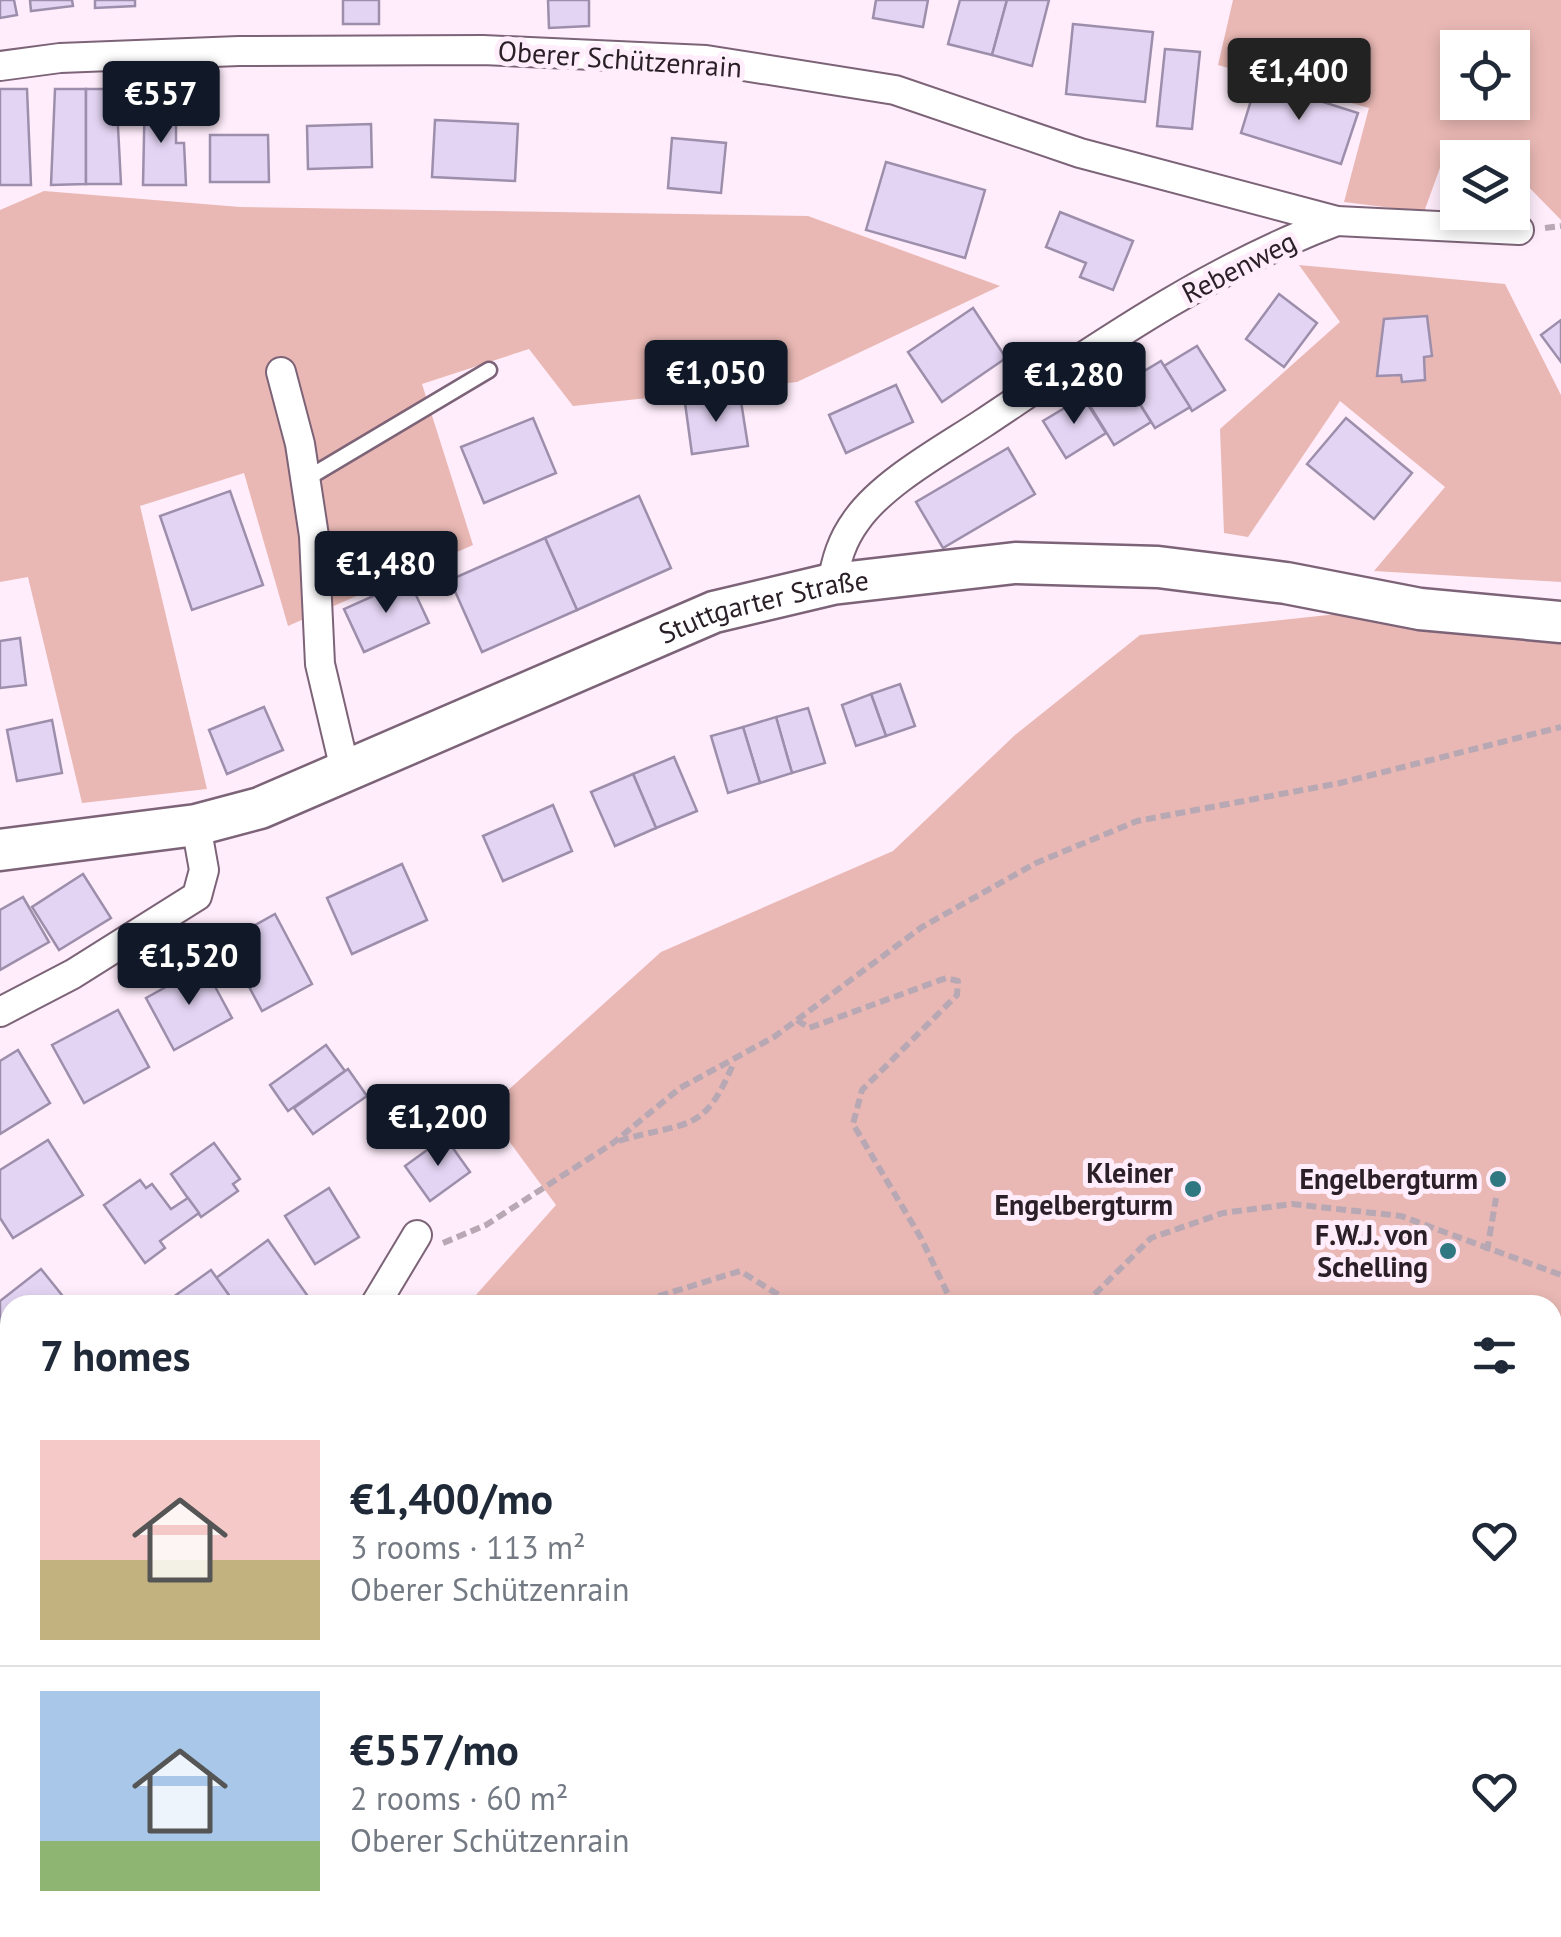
<!DOCTYPE html>
<meta charset="utf-8">
<style>
:root{--surface:#fff;--page:#f6f6f7;--text:#1f2937;--muted:#747a83;--line:#e0e1e3;--accent:#111827}
body{margin:0;font-family:"PT Sans",sans-serif;background:var(--page);color:var(--text);height:100vh;display:flex;flex-direction:column;font-size:38px;white-space:nowrap}
*{box-sizing:border-box;margin:0}
p{font-size:32px;color:var(--muted)}
.icon{flex:none;width:55px;height:55px;fill:none;stroke:currentColor;stroke-width:2;stroke-linecap:round;stroke-linejoin:round}
.map{position:relative;flex:1;overflow:hidden}
.panel{position:absolute;left:0px;top:1295px;width:1562px;height:642px;display:flex;flex-direction:column;background:var(--surface);border-radius:30px 30px 0 0;box-shadow:0 5px 15px #0003}
.panel>*{flex:none}
.tools{position:absolute;left:1440px;top:30px;display:grid;gap:20px}
.tools a{display:grid;place-items:center;width:90px;height:90px;border-radius:0px;background:var(--surface);box-shadow:0 5px 15px #0003;font-size:50px}
.price{position:absolute;translate:-50% -85px;padding:0 22px;border-radius:10px;background:var(--accent);color:#fff;font-size:32px;line-height:65px;filter:drop-shadow(0 2px 5px #0008)}
.price::after{content:'';position:absolute;left:50%;top:60px;width:30px;height:22px;margin-left:-15px;background:inherit;clip-path:polygon(0 0,100% 0,50% 100%)}
.price.selected{background:#222;color:#fff}
ul{padding:0;list-style:none}
li{display:flex;align-items:center;gap:30px;height:250px;padding:0 40px}
li+li{border-top:2px solid var(--line)}
li span{display:grid;place-items:center;flex:none;width:280px;height:200px;border-radius:0px;color:#555}
li>.icon{margin-inline-start:auto}
span .icon{width:120px;height:120px;fill:#fffc;stroke-width:1}
li b{font-size:42px}
h2{display:flex;justify-content:space-between;align-items:center;height:120px;padding:0 40px;font-size:42px}
.map>svg:first-child{display:block}
.green{fill:#e9b8b4;fill-rule:evenodd}
.building{fill:#e3d4f3;stroke:#9d8fac;stroke-width:2.5}
.lines{fill:none;stroke-linecap:round;stroke-linejoin:round}
.service-casing{stroke:#7c6377;stroke-width:19}
.minor-casing{stroke:#7c6377;stroke-width:32}
.secondary-casing{stroke:#7c6377;stroke-width:45}
.path{stroke:#b7a8b4;stroke-width:6;stroke-dasharray:10 5;stroke-linecap:butt}
.service{stroke:#fff;stroke-width:14}
.minor{stroke:#fff;stroke-width:28}
.secondary{stroke:#fff;stroke-width:40}
.poi-dot{fill:#307881;stroke:#ffedfb;stroke-width:4}
.labels{text-anchor:middle;stroke-width:10;stroke-linejoin:round;paint-order:stroke}
.street-label{font-size:28px;fill:#2b2028;stroke:#ffedfb}
.poi-label{font-size:28px;font-weight:bold;fill:#2b2028;stroke:#ffedfb;text-anchor:end}
</style>
<div class="map">
<svg width="1561" height="1937" viewBox="0 0 1561 1937">
<rect width="100%" height="100%" fill="#ffedfb"/>
<!-- green -->
<g class="green">
<path d="M1233,0H1561V220L1513,171L1512,158L1445,154L1424,212L1344,202L1369,108L1218,65ZM1458,48H1512V102H1458Z"/>
<polygon points="44,191 240,207 808,216 1000,286 797,382 573,406 529,349 422,384 473,545 288,626 244,473 140,506 207,789 82,803 28,577 0,582 0,210"/>
<polygon points="1299,265 1505,284 1561,395 1561,582 1374,571 1445,487 1340,401 1248,537 1224,533 1220,429 1340,322"/>
<polygon points="1365,611 1561,641 1561,1937 723,1937 715,1928 1552,1928 1552,1305 467,1305 556,1205 486,1110 661,952 893,851 1015,735 1140,635"/>
<polygon points="0,1742 10,1754 10,1928 151,1928 161,1937 0,1937"/>
</g>
<!-- building -->
<g class="building">
<polygon points="0,0 14,0 17,15 0,18"/>
<polygon points="30,0 72,0 73,6 31,11"/>
<polygon points="95,0 135,0 135,6 95,8"/>
<rect x="343" y="0" width="36" height="24"/>
<polygon points="548,0 589,0 589,26 549,28"/>
<polygon points="876,0 928,0 923,27 873,18"/>
<polygon points="960,0 1007,0 992,55 948,44"/>
<polygon points="1007,0 1049,0 1032,66 992,55"/>
<polygon points="1073,24 1153,32 1145,102 1066,94"/>
<polygon points="1165,49 1200,52 1192,129 1157,126"/>
<polygon points="1257,81 1358,113 1341,164 1241,133"/>
<polygon points="0,89 27,89 31,185 0,185"/>
<polygon points="55,89 86,89 86,184 51,185"/>
<polygon points="86,89 116,89 121,184 86,184"/>
<polygon points="145,89 163,89 162,122 176,122 176,143 184,143 186,185 143,185"/>
<polygon points="435,120 518,124 515,181 432,177"/>
<polygon points="371,124 372,167 308,169 307,126"/>
<polygon points="210,135 268,135 269,182 210,182"/>
<polygon points="672,138 726,143 721,193 668,188"/>
<polygon points="886,162 985,190 965,258 866,230"/>
<polygon points="1060,212 1133,241 1113,290 1080,277 1086,263 1046,247"/>
<polygon points="1279,294 1317,323 1284,367 1246,339"/>
<polygon points="973,308 1006,358 942,402 908,352"/>
<polygon points="1427,316 1432,356 1424,357 1425,380 1402,382 1401,375 1377,376 1384,319"/>
<polygon points="1561,320 1561,362 1541,335"/>
<polygon points="1197,346 1225,390 1192,411 1164,366"/>
<polygon points="1161,361 1190,407 1155,428 1126,382"/>
<polygon points="1124,379 1151,422 1114,445 1087,401"/>
<polygon points="896,385 913,422 846,453 829,415"/>
<polygon points="740,395 748,446 692,454 685,403"/>
<polygon points="1083,397 1106,433 1066,458 1043,421"/>
<polygon points="533,418 556,473 484,503 461,447"/>
<polygon points="1346,418 1412,473 1374,519 1307,464"/>
<polygon points="1008,448 1035,494 943,548 916,502"/>
<polygon points="230,491 263,585 192,610 160,516"/>
<polygon points="639,496 671,568 577,610 545,538"/>
<polygon points="545,538 577,610 482,652 450,580"/>
<polygon points="409,580 429,623 364,652 344,609"/>
<polygon points="20,638 26,685 0,688 0,641"/>
<polygon points="900,684 915,726 886,736 871,694"/>
<polygon points="871,694 886,736 856,746 842,705"/>
<polygon points="264,707 283,750 227,774 209,730"/>
<polygon points="808,708 825,763 792,773 776,717"/>
<polygon points="776,717 792,773 760,783 743,727"/>
<polygon points="52,720 62,773 17,781 7,730"/>
<polygon points="743,727 760,783 728,793 711,736"/>
<polygon points="674,757 697,811 656,828 633,774"/>
<polygon points="633,774 656,828 615,846 591,792"/>
<polygon points="553,805 572,851 503,881 483,836"/>
<polygon points="402,864 427,920 352,954 327,898"/>
<polygon points="83,874 111,918 59,950 32,907"/>
<polygon points="23,897 49,942 0,970 0,910"/>
<polygon points="275,914 312,984 262,1011 225,942"/>
<polygon points="204,966 232,1018 174,1050 146,998"/>
<polygon points="118,1010 149,1067 84,1103 52,1045"/>
<polygon points="326,1045 345,1071 288,1111 270,1085"/>
<polygon points="18,1050 50,1103 0,1134 0,1061"/>
<polygon points="348,1069 367,1096 313,1134 294,1108"/>
<polygon points="445,1137 470,1172 430,1201 405,1166"/>
<polygon points="48,1140 83,1195 13,1238 0,1218 0,1170"/>
<polygon points="214,1143 240,1179 233,1184 238,1191 201,1217 171,1174"/>
<polygon points="140,1180 146,1188 152,1184 171,1209 188,1198 199,1213 160,1241 165,1248 145,1263 104,1205"/>
<circle cx="1193" cy="1191" r="9"/>
<polygon points="329,1188 359,1237 315,1264 285,1216"/>
<polygon points="268,1240 307,1295 293,1305 236,1305 216,1278"/>
<polygon points="41,1269 70,1305 10,1305 10,1359 0,1346 0,1301"/>
<polygon points="211,1270 236,1305 162,1305"/>
<polygon points="10,1542 10,1585 0,1594 0,1551"/>
<polygon points="279,1928 318,1928 313,1933 317,1937 270,1937"/>
<polygon points="531,1928 601,1928 590,1937 540,1937"/>
</g>
<g class="lines">
<!-- service casing -->
<g class="service-casing">
<polyline id="service" points="306,479 489,370"/>
</g>
<!-- minor casing -->
<g class="minor-casing">
<g id="minor">
<polyline points="0,66 60,58 239,51 483,50 706,60 895,90 1080,153 1337,221 1519,230"/>
<polyline points="281,372 300,444 314,536 320,664 346,774"/>
<path d="M832,584C836,560 842,540 856,521C882,483 944,449 982,424C1096,348 1208,269 1337,221"/>
<polyline points="0,1012 73,974 197,896 204,870 196,825"/>
<polyline points="375,1305 417,1235"/>
<polyline points="0,1456 10,1466"/>
<polyline points="382,1928 392,1937"/>
</g>
</g>
<!-- secondary casing -->
<g class="secondary-casing">
<g id="secondary">
<path id="s1" d="M0,850L196,825L260,808L714,612L832,584L1015,563L1158,567L1286,583L1420,609L1561,622"/>
</g>
</g>
<!-- path -->
<g class="path">
<polyline points="1545,228 1561,226"/>
<polyline points="797,1020 809,1028 946,978 958,981 957,995 862,1090 853,1124 921,1238 953,1305"/>
<path d="M619,1141C688,1120 703,1136 734,1062"/>
<polyline points="443,1243 486,1225 613,1143 680,1088 774,1037 922,927 1036,863 1137,821 1340,783 1561,727"/>
<polyline points="1487,1251 1496,1198"/>
<polyline points="630,1305 740,1271 795,1305"/>
<polyline points="1084,1305 1151,1238 1223,1213 1292,1204 1401,1216 1561,1275"/>
<polyline points="1552,1329 1561,1322"/>
<polyline points="1552,1804 1561,1811"/>
<polyline points="1105,1928 1120,1937"/>
<polyline points="1406,1928 1415,1937"/>
<polyline points="1249,1937 1254,1928"/>
</g>
<!-- service -->
<use href="#service" class="service"/>
<!-- minor -->
<use href="#minor" class="minor"/>
<!-- secondary -->
<use href="#secondary" class="secondary"/>
</g>
<!-- markers -->
<g class="poi-dot">
<circle cx="1498" cy="1179" r="10"/>
<circle cx="1193" cy="1189" r="10"/>
<circle cx="1448" cy="1251" r="10"/>
</g>
<g class="labels">
<!-- street labels -->
<g class="street-label">
<text transform="translate(620 59) rotate(4)" y="10">Oberer Schützenrain</text>
<text transform="translate(1239 267) rotate(-27)" y="10">Rebenweg</text>
<text dy="10" stroke="none"><textPath href="#s1" startOffset="808">Stuttgarter Straße</textPath></text>
</g>
<!-- poi labels -->
<g class="poi-label">
<text x="1173" y="1183">Kleiner<tspan x="1173" dy="32">Engelbergturm</tspan></text>
<text x="1478" y="1189">Engelbergturm</text>
<text x="1428" y="1245">F.W.J. von<tspan x="1428" dy="32">Schelling</tspan></text>
</g>
</g>
</svg>
<div class="tools">
<a><svg class="icon" aria-label="locate" viewBox="0 0 24 24"><circle cx="12" cy="12" r="6"/><path d="M12 2v4M12 18v4M2 12h4M18 12h4"/></svg></a>
<a><svg class="icon" aria-label="layers" viewBox="0 0 24 24"><path d="M12 4l9 5-9 5-9-5zM3 14l9 5 9-5"/></svg></a>
</div>
<b class="price selected" style="left:1299px;top:123px">€1,400</b>
<b class="price" style="left:161px;top:146px">€557</b>
<b class="price" style="left:716px;top:425px">€1,050</b>
<b class="price" style="left:1074px;top:427px">€1,280</b>
<b class="price" style="left:386px;top:616px">€1,480</b>
<b class="price" style="left:189px;top:1008px">€1,520</b>
<b class="price" style="left:438px;top:1169px">€1,200</b>
<section class="panel">
<h2>7 homes<svg class="icon" aria-label="filters" viewBox="0 0 24 24"><path d="M4 7h16M4 17h16"/><circle cx="9" cy="7" r="2"/><circle cx="15" cy="17" r="2"/></svg></h2>
<ul>
<li><span style="background:linear-gradient(#f6c9c9 60%,#c2b280 0)"><svg class="icon" aria-label="home" viewBox="0 0 24 24"><path d="M3 11l9-7 9 7M6 9v11h12V9"/></svg></span><div><b>€1,400/mo</b><p>3 rooms · 113 m²</p><p>Oberer Schützenrain</p></div><svg class="icon" aria-label="heart" viewBox="0 0 24 24"><path d="M12 20l-8-8c-3-5 5-10 8-4 3-6 11-1 8 4z"/></svg></li>
<li><span style="background:linear-gradient(#a9c7e8 75%,#8fb573 0)"><svg class="icon" aria-label="home" viewBox="0 0 24 24"><path d="M3 11l9-7 9 7M6 9v11h12V9"/></svg></span><div><b>€557/mo</b><p>2 rooms · 60 m²</p><p>Oberer Schützenrain</p></div><svg class="icon" aria-label="heart" viewBox="0 0 24 24"><path d="M12 20l-8-8c-3-5 5-10 8-4 3-6 11-1 8 4z"/></svg></li>
</ul>
</section>
</div>
